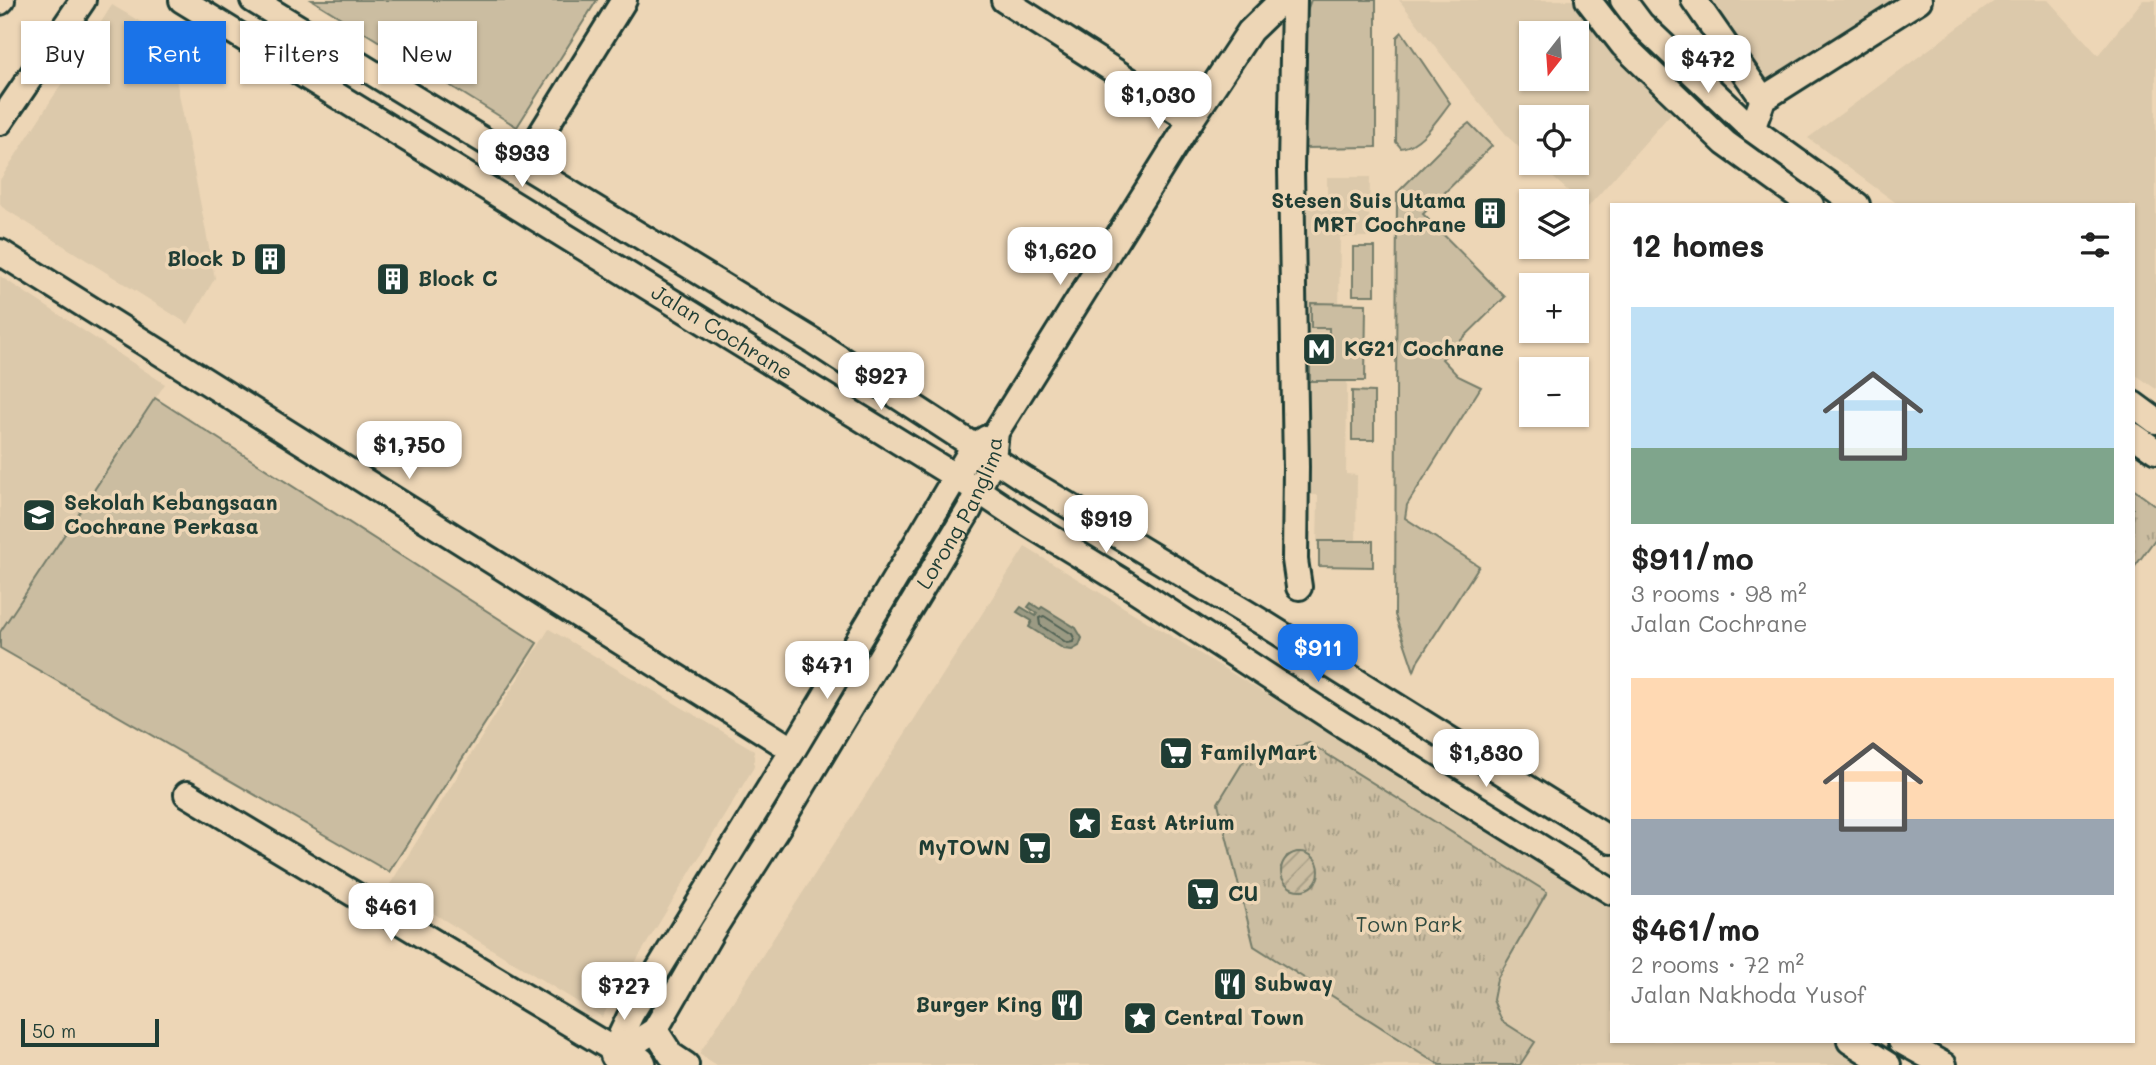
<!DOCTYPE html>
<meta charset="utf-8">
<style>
:root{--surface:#fff;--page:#f6f6f6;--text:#222;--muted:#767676;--accent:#1a73e8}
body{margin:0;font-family:Mali,sans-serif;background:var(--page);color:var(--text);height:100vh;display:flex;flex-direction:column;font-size:26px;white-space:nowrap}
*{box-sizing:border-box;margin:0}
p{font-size:23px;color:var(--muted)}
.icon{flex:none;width:38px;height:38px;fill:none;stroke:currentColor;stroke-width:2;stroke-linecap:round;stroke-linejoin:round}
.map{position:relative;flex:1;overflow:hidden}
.details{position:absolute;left:1610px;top:203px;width:525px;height:840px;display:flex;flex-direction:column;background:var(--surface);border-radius:0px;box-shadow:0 2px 5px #0004}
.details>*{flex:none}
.banner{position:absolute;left:21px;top:21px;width:665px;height:63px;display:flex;gap:14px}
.needle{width:46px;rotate:197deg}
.buttons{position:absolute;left:1519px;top:21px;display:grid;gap:14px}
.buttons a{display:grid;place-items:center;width:70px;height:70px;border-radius:0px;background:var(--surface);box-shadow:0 2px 5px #0004;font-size:35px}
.scale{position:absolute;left:21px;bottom:18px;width:138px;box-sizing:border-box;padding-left:7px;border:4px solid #1f3d34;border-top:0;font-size:19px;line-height:24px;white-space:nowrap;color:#1f3d34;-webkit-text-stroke:5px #edd6b6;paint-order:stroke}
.price{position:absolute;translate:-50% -60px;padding:0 16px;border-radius:14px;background:#fff;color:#222;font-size:23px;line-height:46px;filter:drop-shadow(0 2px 4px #0008)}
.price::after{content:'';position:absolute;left:50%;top:42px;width:21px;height:16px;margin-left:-10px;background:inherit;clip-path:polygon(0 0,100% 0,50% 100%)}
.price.current{background:var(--accent);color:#fff}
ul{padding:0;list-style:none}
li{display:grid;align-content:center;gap:14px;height:371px;padding:0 21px}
li span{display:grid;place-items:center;height:217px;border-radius:0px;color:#555}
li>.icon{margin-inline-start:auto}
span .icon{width:126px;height:126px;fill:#fffc;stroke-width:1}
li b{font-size:30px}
h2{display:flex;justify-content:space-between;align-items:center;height:84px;padding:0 21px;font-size:30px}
.tag{padding:0 24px;border-radius:0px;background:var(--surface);box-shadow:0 2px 5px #0004;font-size:24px;line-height:63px}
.tag.current{background:var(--accent);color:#fff}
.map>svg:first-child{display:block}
.built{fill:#dcc9ab;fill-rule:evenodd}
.grass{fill:#cbbda1;stroke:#757d6a;stroke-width:2}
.park{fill:url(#park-tufts);stroke:#757d6a;stroke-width:2;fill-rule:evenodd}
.garden{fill:url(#garden-furrows);stroke:#757d6a;stroke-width:2}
.water{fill:#9b9a83;stroke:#697563;stroke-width:2}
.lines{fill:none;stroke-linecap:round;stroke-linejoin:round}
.shore{stroke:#516254;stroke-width:2}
.minor-casing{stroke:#1f3d34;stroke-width:30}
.highway-casing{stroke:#1f3d34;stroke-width:42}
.minor{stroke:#edd6b6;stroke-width:24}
.highway{stroke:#edd6b6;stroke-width:37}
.labels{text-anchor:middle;stroke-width:7;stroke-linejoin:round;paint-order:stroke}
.poi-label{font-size:21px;font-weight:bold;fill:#1f3d34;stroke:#edd6b6;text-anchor:start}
.street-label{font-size:21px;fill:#1f3d34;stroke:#edd6b6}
.park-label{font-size:21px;fill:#304a3f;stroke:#edd6b6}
</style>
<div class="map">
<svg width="2156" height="1065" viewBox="0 0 2156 1065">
<defs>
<pattern id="park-tufts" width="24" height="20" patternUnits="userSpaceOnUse" patternTransform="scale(1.75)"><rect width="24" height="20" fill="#cbbda1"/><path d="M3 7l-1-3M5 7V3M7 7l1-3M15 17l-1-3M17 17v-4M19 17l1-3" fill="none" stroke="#a49b84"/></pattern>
<pattern id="garden-furrows" width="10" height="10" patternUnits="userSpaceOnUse" patternTransform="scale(1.75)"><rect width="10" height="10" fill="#cbbda1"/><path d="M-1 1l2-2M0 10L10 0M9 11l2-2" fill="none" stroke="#a49b84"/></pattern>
</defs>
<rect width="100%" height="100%" fill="#edd6b6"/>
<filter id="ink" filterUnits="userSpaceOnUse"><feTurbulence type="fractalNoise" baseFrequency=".0143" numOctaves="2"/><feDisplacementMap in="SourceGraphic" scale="14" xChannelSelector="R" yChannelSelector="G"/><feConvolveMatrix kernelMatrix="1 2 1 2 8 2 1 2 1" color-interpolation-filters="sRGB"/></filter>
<g filter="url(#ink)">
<!-- built -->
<g class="built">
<path d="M1399,0H1573L1613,50L1674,110L1587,208L1537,163H1577V117H1531V158L1509,138L1472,94ZM1531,33H1577V79H1531Z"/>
<polygon points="1703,0 1907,0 1766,88"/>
<polygon points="1996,0 2048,0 2098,55 2143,0 2156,0 2156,389 2133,373 2133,205 1899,205 1808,138"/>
<polygon points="112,5 168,38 215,278 188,324 2,207 0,204 0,180"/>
<polygon points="1327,177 1370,177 1369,237 1340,237 1339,314 1348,315 1346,474 1357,475 1356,546 1317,546 1318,495 1293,495 1299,208 1327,208"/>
<polygon points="0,276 165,384 0,632"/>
<polygon points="1025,547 1612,905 1612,1041 1836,1041 1875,1065 717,1065 699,1054"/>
<polygon points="549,629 754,750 754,767 602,1017 389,886"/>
</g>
<!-- grass -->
<g class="grass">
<polygon points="312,0 597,0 517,127"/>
<polygon points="1311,0 1376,0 1376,147 1304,148 1305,16"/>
<path d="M1402,32L1450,103C1438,118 1422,145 1401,148L1396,142L1397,37Z"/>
<polygon points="1469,123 1492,146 1423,214 1505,297 1442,359 1458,376 1481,387 1407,505 1405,518 1479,566 1418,661 1414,671 1395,615 1397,193 1459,131"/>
<rect x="1353" y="247" width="22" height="48"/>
<polygon points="1311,303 1366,304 1365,381 1310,381 1310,354 1329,353 1329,328 1311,328"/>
<polygon points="1352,391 1374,392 1374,440 1352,440"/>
<polygon points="155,398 537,643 389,872 0,648 0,632"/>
<polygon points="1319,541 1373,541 1373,567 1319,566"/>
</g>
<!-- park -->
<g class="park">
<polygon points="2133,489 2156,506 2156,538 2133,569"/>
<path d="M1309,743L1547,892L1497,979L1493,1000L1502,1021L1535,1042L1520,1065H1440L1254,946L1218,803L1254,744L1272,755ZM1298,852L1310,855L1314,884L1302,890L1281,867L1287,856Z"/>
</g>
<!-- garden -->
<circle class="garden" cx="1300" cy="871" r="19"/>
<!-- water -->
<polygon class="water" points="1031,603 1040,609 1042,607 1076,628 1082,638 1079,646 1072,650 1064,649 1029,627 1032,621 1017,612 1021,607 1036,616 1037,613 1028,607"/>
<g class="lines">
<!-- shore -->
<polygon class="shore" points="1044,616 1072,634 1074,638 1073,642 1067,643 1040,625 1039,618"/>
<!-- minor casing -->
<g class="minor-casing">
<g id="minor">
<path id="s1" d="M182,0L979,491L1024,521L1122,581L1335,720L1612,892"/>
<polyline points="253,0 813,341 1023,478 1265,624 1612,841"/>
<polyline points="1004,0 1191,120"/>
<polyline points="1294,0 1291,168 1296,467 1295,560 1299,587"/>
<polyline points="1588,0 1623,45 1725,143 1811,205"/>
<polyline points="1623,0 1641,24 1752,129 1857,205"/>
<polyline points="1694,0 1763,99"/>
<polyline points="0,2 2,0"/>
<polyline points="0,122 83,0"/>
<polyline points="1752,129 1763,99 1919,0"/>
<polyline points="523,163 624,0"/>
<polyline points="0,252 793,750"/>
<polyline points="2133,404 2156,421"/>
<polyline points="2133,435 2156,451"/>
<polyline points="187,794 619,1053 622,1065"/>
<polyline points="655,1030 671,1055 686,1065"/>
<polyline points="1850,1041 1888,1065"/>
<polyline points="1901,1041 1944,1065"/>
<path id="s2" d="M619,1053L655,1030L712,931L778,827L969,510L993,458L996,432L1191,120L1250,31L1282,0"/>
<polyline points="619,1053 621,1035 631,1014 793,750 974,446 987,438"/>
</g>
</g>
<!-- highway casing -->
<g class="highway-casing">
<polyline id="highway" points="619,1053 637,1065"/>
</g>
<!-- minor -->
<use href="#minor" class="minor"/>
<!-- highway -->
<use href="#highway" class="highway"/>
</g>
</g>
<!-- icons -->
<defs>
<g id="building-square" transform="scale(1.75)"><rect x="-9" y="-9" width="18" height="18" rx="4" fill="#1f3d34" stroke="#edd6b6"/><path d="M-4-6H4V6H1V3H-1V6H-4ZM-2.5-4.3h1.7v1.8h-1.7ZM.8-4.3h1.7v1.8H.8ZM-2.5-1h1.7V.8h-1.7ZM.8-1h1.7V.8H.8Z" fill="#fff"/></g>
<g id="metro-square" transform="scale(1.75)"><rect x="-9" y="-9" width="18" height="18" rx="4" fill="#1f3d34" stroke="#edd6b6"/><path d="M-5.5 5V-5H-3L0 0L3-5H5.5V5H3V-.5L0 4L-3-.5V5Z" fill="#fff"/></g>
<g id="school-square" transform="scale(1.75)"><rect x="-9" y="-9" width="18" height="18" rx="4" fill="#1f3d34" stroke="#edd6b6"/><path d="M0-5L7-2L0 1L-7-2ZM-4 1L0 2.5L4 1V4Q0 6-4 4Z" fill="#fff"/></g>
<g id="supermarket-square" transform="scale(1.75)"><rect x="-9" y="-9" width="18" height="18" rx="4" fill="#1f3d34" stroke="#edd6b6"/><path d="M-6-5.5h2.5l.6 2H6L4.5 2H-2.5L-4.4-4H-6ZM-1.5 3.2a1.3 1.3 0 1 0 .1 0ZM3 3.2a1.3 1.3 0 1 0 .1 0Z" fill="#fff"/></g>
<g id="sight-square" transform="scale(1.75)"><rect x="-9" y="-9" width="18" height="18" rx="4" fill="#1f3d34" stroke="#edd6b6"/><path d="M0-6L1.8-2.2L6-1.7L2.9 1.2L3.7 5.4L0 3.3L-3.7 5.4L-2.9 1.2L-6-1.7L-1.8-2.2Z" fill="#fff"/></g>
<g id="restaurant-square" transform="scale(1.75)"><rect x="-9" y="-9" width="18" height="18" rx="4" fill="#1f3d34" stroke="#edd6b6"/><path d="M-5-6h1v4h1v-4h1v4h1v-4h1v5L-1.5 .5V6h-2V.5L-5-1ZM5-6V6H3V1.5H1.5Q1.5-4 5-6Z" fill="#fff"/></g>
</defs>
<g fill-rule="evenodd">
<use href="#building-square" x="1490" y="213"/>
<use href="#building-square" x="270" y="259"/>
<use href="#building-square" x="393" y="279"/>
<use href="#metro-square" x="1319" y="349"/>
<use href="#school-square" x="39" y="515"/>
<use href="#supermarket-square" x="1176" y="753"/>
<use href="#sight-square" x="1085" y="823"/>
<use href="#supermarket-square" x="1035" y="848"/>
<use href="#supermarket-square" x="1203" y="894"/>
<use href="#restaurant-square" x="1230" y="984"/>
<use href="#restaurant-square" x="1067" y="1005"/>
<use href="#sight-square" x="1140" y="1018"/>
</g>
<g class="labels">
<!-- poi labels -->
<g class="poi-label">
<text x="1466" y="208" text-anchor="end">Stesen Suis Utama<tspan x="1466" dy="24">MRT Cochrane</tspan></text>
<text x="246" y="266" text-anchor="end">Block D</text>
<text x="418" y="286">Block C</text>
<text x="1344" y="356">KG21 Cochrane</text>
<text x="64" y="510">Sekolah Kebangsaan<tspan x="64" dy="24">Cochrane Perkasa</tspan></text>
<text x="1200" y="760">FamilyMart</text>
<text x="1110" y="830">East Atrium</text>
<text x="1010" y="855" text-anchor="end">MyTOWN</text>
<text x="1228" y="901">CU</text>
<text x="1254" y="991">Subway</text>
<text x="1042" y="1012" text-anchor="end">Burger King</text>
<text x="1164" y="1025">Central Town</text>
</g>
<!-- street labels -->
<g class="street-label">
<text dy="7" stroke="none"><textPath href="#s1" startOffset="634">Jalan Cochrane</textPath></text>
<text dy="7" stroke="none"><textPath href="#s2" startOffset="644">Lorong Panglima</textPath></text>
</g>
<!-- park labels -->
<g class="park-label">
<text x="1409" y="932">Town Park</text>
</g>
</g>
</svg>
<div class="buttons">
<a><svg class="needle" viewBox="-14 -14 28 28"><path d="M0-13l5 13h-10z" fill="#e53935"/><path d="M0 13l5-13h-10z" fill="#767676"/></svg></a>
<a><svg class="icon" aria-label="locate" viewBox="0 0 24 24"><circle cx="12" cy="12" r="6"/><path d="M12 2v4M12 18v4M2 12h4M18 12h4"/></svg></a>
<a><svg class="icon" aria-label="layers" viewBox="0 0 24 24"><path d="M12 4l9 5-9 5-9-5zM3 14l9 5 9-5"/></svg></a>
<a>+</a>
<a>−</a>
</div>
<div class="scale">50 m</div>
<b class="price" style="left:1708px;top:95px">$472</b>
<b class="price" style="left:1158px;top:131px">$1,030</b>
<b class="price" style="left:522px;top:189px">$933</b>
<b class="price" style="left:1060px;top:287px">$1,620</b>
<b class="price" style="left:881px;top:412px">$927</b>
<b class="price" style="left:409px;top:481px">$1,750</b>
<b class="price" style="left:1106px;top:555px">$919</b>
<b class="price current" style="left:1318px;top:684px">$911</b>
<b class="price" style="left:827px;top:701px">$471</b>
<b class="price" style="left:1486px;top:789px">$1,830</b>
<b class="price" style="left:391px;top:943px">$461</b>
<b class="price" style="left:624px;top:1022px">$727</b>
<div class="banner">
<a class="tag">Buy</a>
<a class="tag current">Rent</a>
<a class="tag">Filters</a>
<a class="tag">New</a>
</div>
<section class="details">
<h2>12 homes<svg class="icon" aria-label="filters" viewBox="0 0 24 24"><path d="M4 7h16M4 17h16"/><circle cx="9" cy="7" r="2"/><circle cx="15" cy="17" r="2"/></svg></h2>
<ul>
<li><span style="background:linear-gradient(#bfe0f5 65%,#7fa58c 0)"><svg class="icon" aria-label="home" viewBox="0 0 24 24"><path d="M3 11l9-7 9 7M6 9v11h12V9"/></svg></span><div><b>$911/mo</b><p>3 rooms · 98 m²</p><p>Jalan Cochrane</p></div></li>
<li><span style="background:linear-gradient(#ffd9b3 65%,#9aa5b1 0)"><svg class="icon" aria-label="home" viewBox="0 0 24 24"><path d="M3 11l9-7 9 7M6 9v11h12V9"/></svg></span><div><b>$461/mo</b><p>2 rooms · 72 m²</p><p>Jalan Nakhoda Yusof</p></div></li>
</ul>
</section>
</div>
